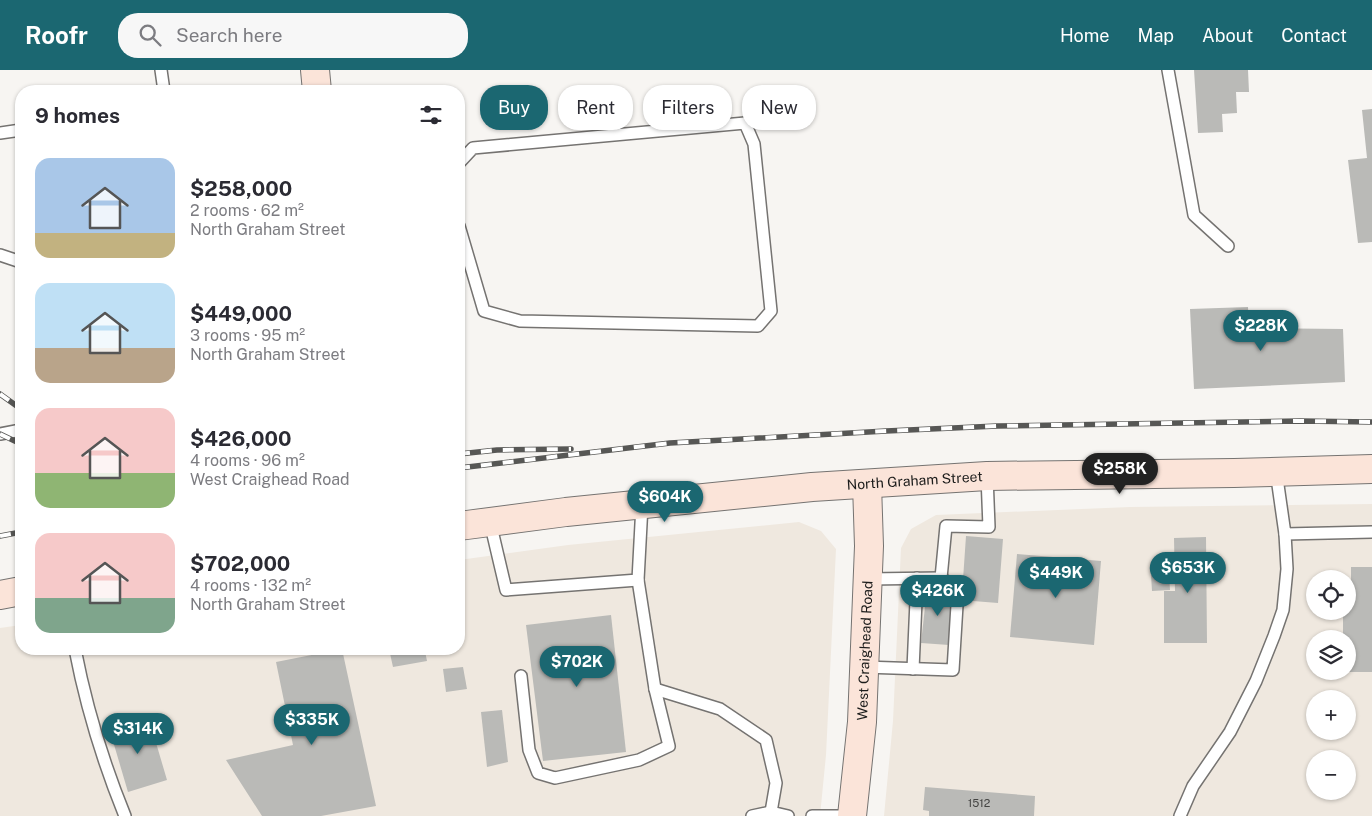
<!DOCTYPE html>
<meta charset="utf-8">
<style>
:root{--surface:#fff;--page:#f7f7f7;--text:#2b2b33;--muted:#7c7c81;--accent:#1b6771}
body{margin:0;font-family:"Public Sans",sans-serif;background:var(--page);color:var(--text);height:100vh;display:flex;flex-direction:column;font-size:19px;white-space:nowrap}
*{box-sizing:border-box;margin:0}
p{font-size:16px;color:var(--muted)}
.icon{flex:none;width:28px;height:28px;fill:none;stroke:currentColor;stroke-width:2;stroke-linecap:round;stroke-linejoin:round}
.map{position:relative;flex:1;overflow:hidden}
.panel{position:absolute;left:15px;top:15px;width:450px;height:570px;display:flex;flex-direction:column;background:var(--surface);border-radius:20px;box-shadow:0 1px 4px #0004}
.panel>*{flex:none}
.banner{position:absolute;left:480px;top:15px;width:475px;height:45px;display:flex;gap:10px}
.buttons{position:absolute;left:1306px;top:500px;display:grid;gap:10px}
.buttons a{display:grid;place-items:center;width:50px;height:50px;border-radius:50%;background:var(--surface);box-shadow:0 1px 4px #0004;font-size:25px}
.price{position:absolute;translate:-50% -42px;padding:0 11px;border-radius:18px;background:var(--accent);color:#fff;font-size:16px;line-height:32px;filter:drop-shadow(0 1px 2px #0008)}
.price::after{content:'';position:absolute;left:50%;top:30px;width:15px;height:11px;margin-left:-8px;background:inherit;clip-path:polygon(0 0,100% 0,50% 100%)}
.price.current{background:#222;color:#fff}
ul{padding:0;list-style:none}
li{display:flex;align-items:center;gap:15px;height:125px;padding:0 20px}
li span{display:grid;place-items:center;flex:none;width:140px;height:100px;border-radius:15px;color:#555}
li>.icon{margin-inline-start:auto}
span .icon{width:60px;height:60px;fill:#fffc;stroke-width:1}
li b{font-size:21px}
h2{display:flex;justify-content:space-between;align-items:center;height:60px;padding:0 20px;font-size:21px}
.tag{padding:0 18px;border-radius:20px;background:var(--surface);box-shadow:0 1px 4px #0004;font-size:18px;line-height:45px}
.tag.current{background:var(--accent);color:#fff}
header{display:flex;align-items:center;gap:30px;box-sizing:border-box;height:70px;padding:0 25px;background:var(--accent);color:#fff}
header strong{font-size:24px}
nav{display:flex;gap:28px;margin-inline-start:auto;font-size:18px}
.search{width:350px;height:45px;background:var(--page);display:flex;align-items:center;gap:12px;box-sizing:border-box;padding:0 18px;border-radius:20px;color:var(--muted);font-size:19px}
.map>svg:first-child{display:block}
.built{fill:#efe8df;fill-rule:evenodd}
.building{fill:#babab7}
.lines{fill:none;stroke-linecap:round;stroke-linejoin:round}
.lane-casing{stroke:#757371;stroke-width:14}
.secondary-casing{stroke:#757371;stroke-width:30}
.lane{stroke:#fff;stroke-width:11}
.secondary{stroke:#fbe4d9;stroke-width:28}
.rail-casing{stroke:#575755;stroke-width:5.5}
.rail{stroke:#fff;stroke-width:4;stroke-dasharray:11;stroke-linecap:butt}
.labels{text-anchor:middle;stroke-width:4.5;stroke-linejoin:round;paint-order:stroke}
.number-label{font-size:11px;fill:#444442}
.street-label{font-size:14px;fill:#1c1c1b;stroke:#fff}
</style>
<header>
<strong>Roofr</strong>
<div class="search"><svg class="icon" aria-label="search" viewBox="0 0 24 24"><circle cx="10" cy="10" r="6"/><path d="M15 15l6 6"/></svg>Search here</div>
<nav><a>Home</a><a>Map</a><a>About</a><a>Contact</a></nav>
</header>
<div class="map">
<svg width="1372" height="746" viewBox="0 0 1372 746">
<rect width="100%" height="100%" fill="#f7f5f2"/>
<!-- built -->
<g class="built">
<path d="M1372,434V746H884L893,651L901,478L911,459L936,445L1130,437ZM1315,509H1348V541H1315ZM1315,569H1348V601H1315ZM1315,629H1348V661H1315ZM1315,689H1348V721H1315Z"/>
<polygon points="799,452 821,461 836,479 826,685 820,746 0,746 0,558 21,555 21,579 459,579 459,490 568,475"/>
</g>
<!-- building -->
<g class="building">
<polygon points="1194,0 1248,0 1249,22 1236,22 1237,43 1222,44 1223,62 1198,63"/>
<polygon points="1372,39 1372,172 1358,173 1348,90 1367,88 1362,40"/>
<polygon points="1248,237 1249,258 1343,259 1345,312 1194,319 1190,239"/>
<polygon points="966,466 1003,469 998,533 973,531 973,524 962,524"/>
<polygon points="1206,467 1207,573 1164,573 1164,521 1175,521 1174,468"/>
<polygon points="1017,484 1101,491 1094,575 1010,567"/>
<polygon points="1351,497 1372,497 1372,602 1348,602 1348,569 1343,569 1343,541 1348,541 1348,522 1351,522"/>
<polygon points="1169,504 1170,520 1152,521 1151,505"/>
<polygon points="927,519 954,522 949,575 921,573"/>
<polygon points="611,545 626,682 543,691 526,555"/>
<polygon points="342,579 376,736 321,746 262,746 226,690 293,675 276,592"/>
<polygon points="389,579 429,579 429,580 425,581 427,591 393,597"/>
<polygon points="463,597 467,619 446,622 443,599"/>
<polygon points="502,640 508,692 487,697 481,642"/>
<polygon points="133,648 135,654 149,649 167,710 128,722 110,661 123,657 121,651"/>
<polygon points="925,717 1035,726 1034,746 929,746 929,741 923,740"/>
</g>
<g class="lines">
<!-- lane casing -->
<g class="lane-casing">
<g id="lane">
<polyline points="161,0 164,21"/>
<polyline points="1168,0 1194,145 1228,176"/>
<polyline points="0,63 21,60"/>
<polyline points="459,93 473,78 745,53 754,74 771,241 758,256 520,251 484,241 459,156"/>
<polyline points="0,185 21,192"/>
<polyline points="0,364 21,360"/>
<polyline points="1276,401 1285,464 1372,462"/>
<polyline points="490,452 506,520 638,510 642,435"/>
<polyline points="868,509 941,508"/>
<path d="M75,579C86,636 103,692 125,746"/>
<polyline points="864,597 953,600 958,519 941,508 946,456 989,457 987,406"/>
<polyline points="913,599 917,508"/>
<polyline points="521,606 529,680 538,703 555,708 639,690 669,676 655,619 638,510"/>
<polyline points="655,619 720,639 766,670 776,713 771,742 788,746"/>
<polyline points="752,746 771,742"/>
<polyline points="812,746 844,746"/>
<polyline points="1180,746 1193,716 1230,662 1256,611 1274,566 1283,540 1287,499 1285,464"/>
</g>
</g>
<!-- secondary casing -->
<g class="secondary-casing">
<g id="secondary">
<polyline points="315,0 317,21"/>
<path id="s1" d="M459,456L566,442L812,417L987,406L1234,403L1372,399"/>
<polyline points="0,525 21,521"/>
<path id="s2" d="M852,746L862,652L869,476L867,414"/>
</g>
</g>
<!-- lane -->
<use href="#lane" class="lane"/>
<!-- secondary -->
<use href="#secondary" class="secondary"/>
<!-- rail casing -->
<g class="rail-casing">
<g id="rail">
<polyline points="0,324 21,339"/>
<polyline points="0,364 21,374"/>
<polyline points="459,384 497,380 571,379"/>
<polyline points="459,398 670,373 886,361 997,356 1300,351 1372,352"/>
<polyline points="0,466 21,462"/>
</g>
</g>
<!-- rail -->
<use href="#rail" class="rail"/>
</g>
<g class="labels">
<!-- number labels -->
<g class="number-label">
<text x="979" y="737">1512</text>
</g>
<!-- street labels -->
<g class="street-label">
<text dy="5" stroke="none"><textPath href="#s1" startOffset="458">North Graham Street</textPath></text>
<text dy="5" stroke="none"><textPath href="#s2" startOffset="166">West Craighead Road</textPath></text>
</g>
</g>
</svg>
<div class="buttons">
<a><svg class="icon" aria-label="locate" viewBox="0 0 24 24"><circle cx="12" cy="12" r="6"/><path d="M12 2v4M12 18v4M2 12h4M18 12h4"/></svg></a>
<a><svg class="icon" aria-label="layers" viewBox="0 0 24 24"><path d="M12 4l9 5-9 5-9-5zM3 14l9 5 9-5"/></svg></a>
<a>+</a>
<a>−</a>
</div>
<b class="price" style="left:1261px;top:282px">$228K</b>
<b class="price current" style="left:1120px;top:425px">$258K</b>
<b class="price" style="left:665px;top:453px">$604K</b>
<b class="price" style="left:1188px;top:524px">$653K</b>
<b class="price" style="left:1056px;top:529px">$449K</b>
<b class="price" style="left:938px;top:547px">$426K</b>
<b class="price" style="left:577px;top:618px">$702K</b>
<b class="price" style="left:312px;top:676px">$335K</b>
<b class="price" style="left:138px;top:685px">$314K</b>
<div class="banner">
<a class="tag current">Buy</a>
<a class="tag">Rent</a>
<a class="tag">Filters</a>
<a class="tag">New</a>
</div>
<section class="panel">
<h2>9 homes<svg class="icon" aria-label="filters" viewBox="0 0 24 24"><path d="M4 7h16M4 17h16"/><circle cx="9" cy="7" r="2"/><circle cx="15" cy="17" r="2"/></svg></h2>
<ul>
<li><span style="background:linear-gradient(#a9c7e8 75%,#c2b280 0)"><svg class="icon" aria-label="home" viewBox="0 0 24 24"><path d="M3 11l9-7 9 7M6 9v11h12V9"/></svg></span><div><b>$258,000</b><p>2 rooms · 62 m²</p><p>North Graham Street</p></div></li>
<li><span style="background:linear-gradient(#bfe0f5 65%,#b9a48a 0)"><svg class="icon" aria-label="home" viewBox="0 0 24 24"><path d="M3 11l9-7 9 7M6 9v11h12V9"/></svg></span><div><b>$449,000</b><p>3 rooms · 95 m²</p><p>North Graham Street</p></div></li>
<li><span style="background:linear-gradient(#f6c9c9 65%,#8fb573 0)"><svg class="icon" aria-label="home" viewBox="0 0 24 24"><path d="M3 11l9-7 9 7M6 9v11h12V9"/></svg></span><div><b>$426,000</b><p>4 rooms · 96 m²</p><p>West Craighead Road</p></div></li>
<li><span style="background:linear-gradient(#f6c9c9 65%,#7fa58c 0)"><svg class="icon" aria-label="home" viewBox="0 0 24 24"><path d="M3 11l9-7 9 7M6 9v11h12V9"/></svg></span><div><b>$702,000</b><p>4 rooms · 132 m²</p><p>North Graham Street</p></div></li>
</ul>
</section>
</div>
